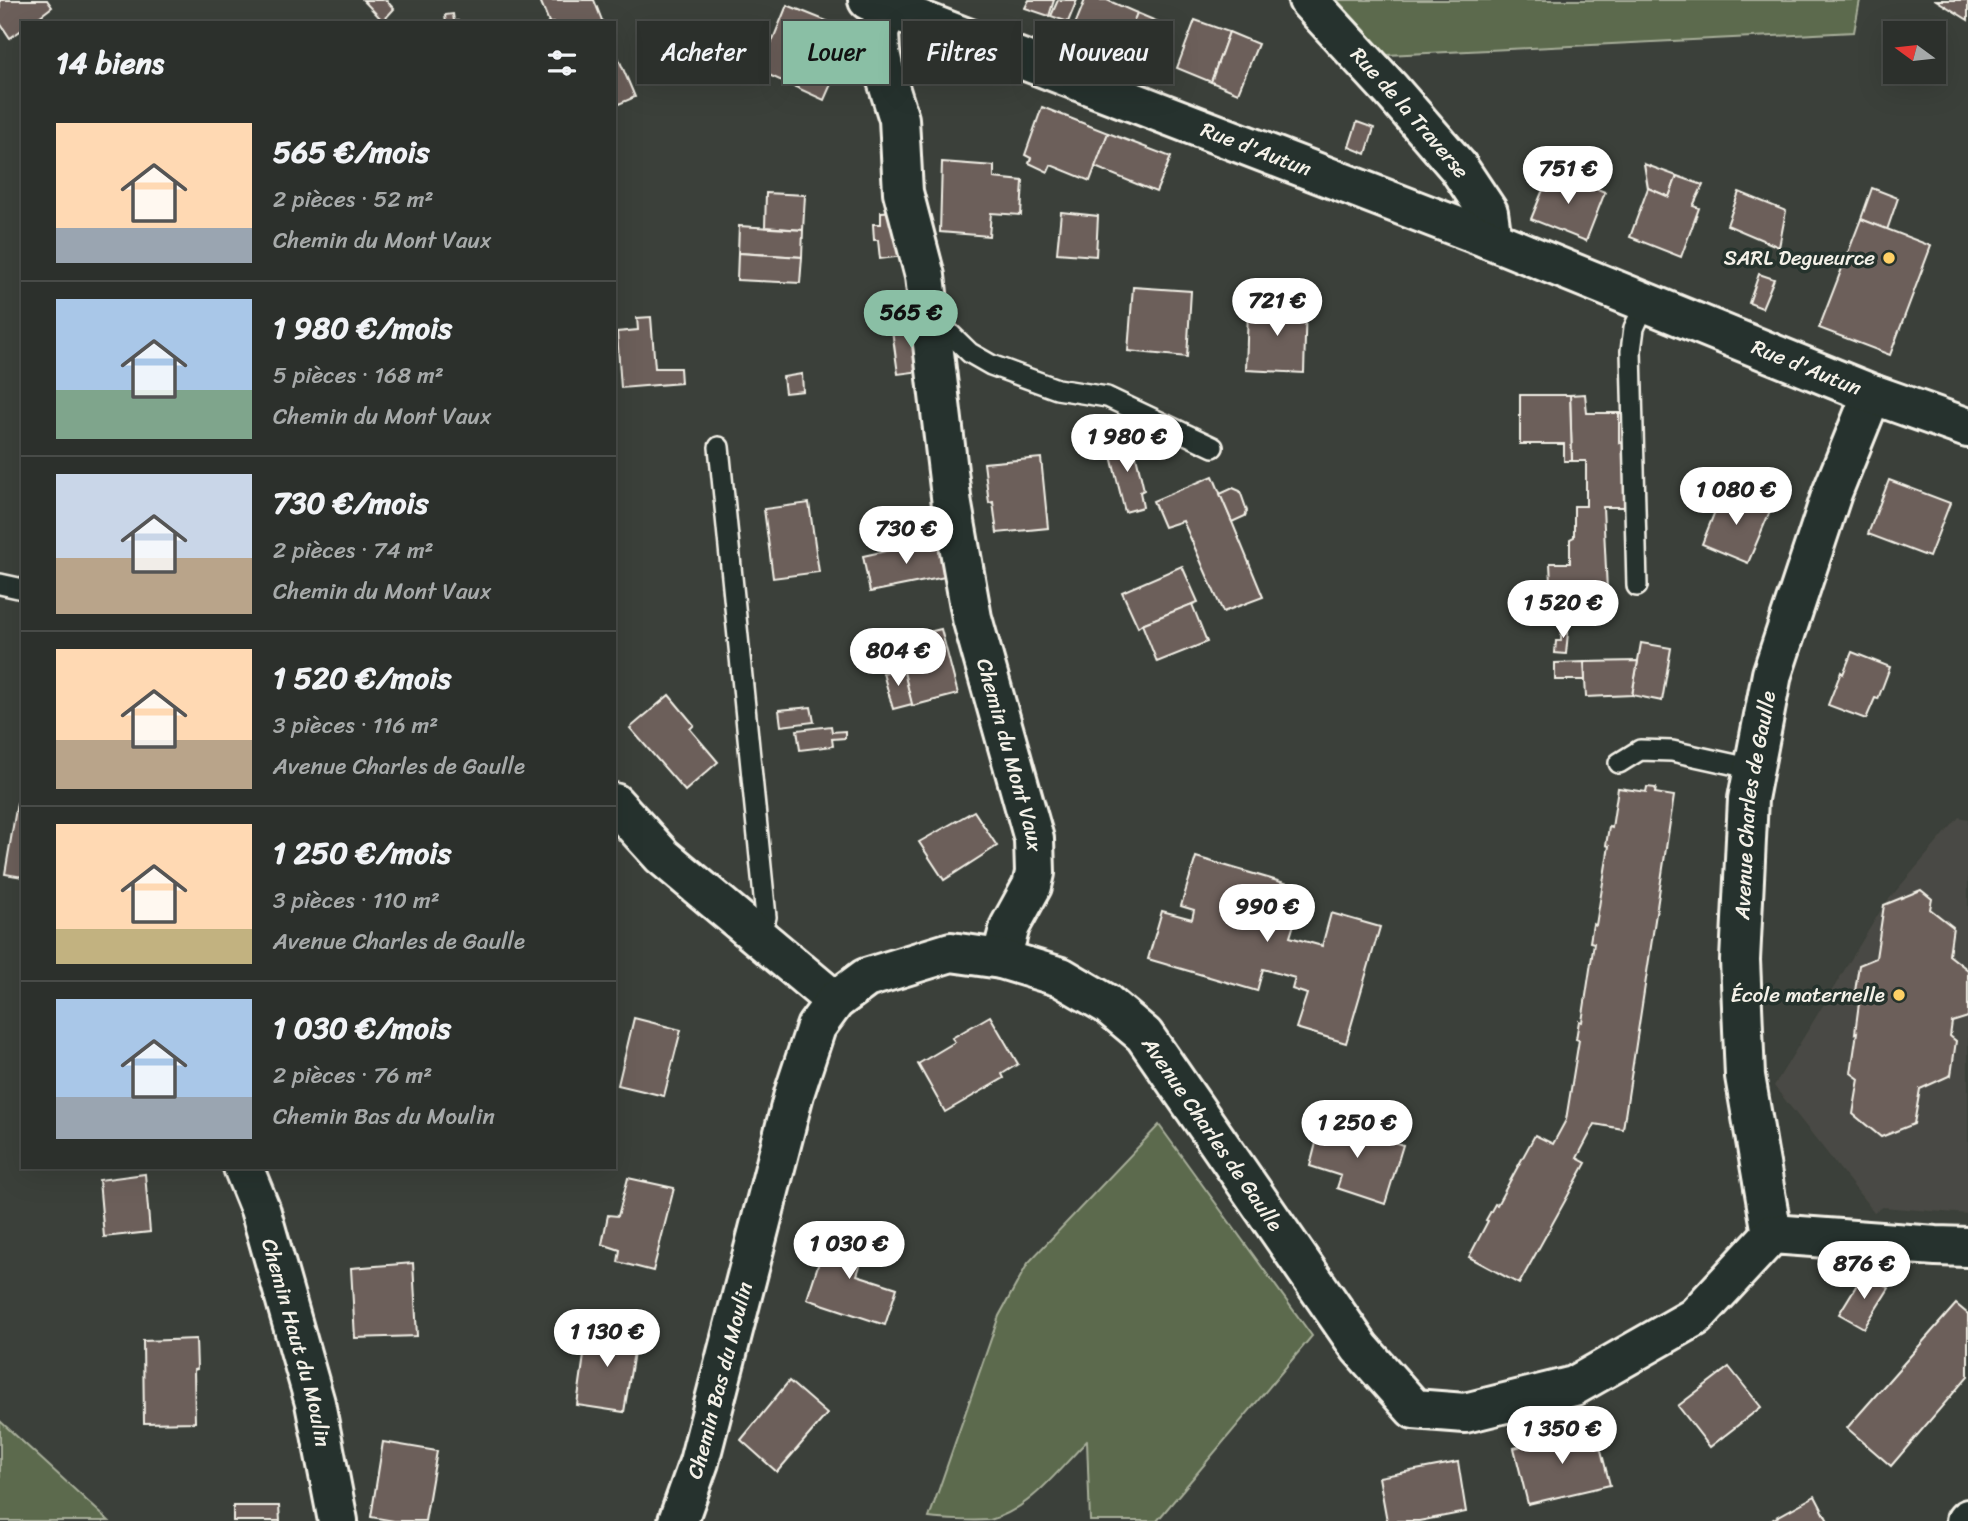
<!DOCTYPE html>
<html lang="fr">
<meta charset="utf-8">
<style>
:root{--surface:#2c302c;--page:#383c38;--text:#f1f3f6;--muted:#a6a9a9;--line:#484b48;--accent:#8abfa5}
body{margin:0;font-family:Sriracha,sans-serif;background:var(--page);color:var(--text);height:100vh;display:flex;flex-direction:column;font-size:26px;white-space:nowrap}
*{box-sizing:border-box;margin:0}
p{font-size:23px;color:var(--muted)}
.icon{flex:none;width:38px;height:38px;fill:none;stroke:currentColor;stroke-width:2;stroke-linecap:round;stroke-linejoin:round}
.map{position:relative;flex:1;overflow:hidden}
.drawer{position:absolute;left:21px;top:21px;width:595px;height:1148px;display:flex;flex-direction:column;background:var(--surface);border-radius:0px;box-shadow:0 7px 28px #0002,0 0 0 2px var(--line)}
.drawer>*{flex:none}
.banner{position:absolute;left:637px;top:21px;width:665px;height:63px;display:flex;gap:14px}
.needle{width:46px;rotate:285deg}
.tools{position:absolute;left:1883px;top:21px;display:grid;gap:14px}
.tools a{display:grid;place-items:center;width:63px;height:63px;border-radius:0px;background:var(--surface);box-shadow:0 7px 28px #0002,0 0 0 2px var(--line);font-size:35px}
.price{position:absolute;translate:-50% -60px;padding:0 16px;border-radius:24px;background:#fff;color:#222;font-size:23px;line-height:46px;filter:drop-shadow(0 2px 4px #0008)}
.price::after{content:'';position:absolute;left:50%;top:42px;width:21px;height:16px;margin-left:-10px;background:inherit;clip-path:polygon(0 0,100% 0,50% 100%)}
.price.selected{background:var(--accent);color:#111}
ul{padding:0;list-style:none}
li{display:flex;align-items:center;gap:21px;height:175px;padding:0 35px}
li+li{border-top:2px solid var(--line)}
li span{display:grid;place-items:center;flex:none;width:196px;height:140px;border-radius:0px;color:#555}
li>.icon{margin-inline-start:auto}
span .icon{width:84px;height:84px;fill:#fffc;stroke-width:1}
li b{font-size:30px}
h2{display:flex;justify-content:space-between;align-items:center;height:84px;padding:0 35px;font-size:30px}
.pill{padding:0 24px;border-radius:0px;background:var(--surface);box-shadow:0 7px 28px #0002,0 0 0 2px var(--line);font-size:24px;line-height:63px}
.pill.selected{background:var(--accent);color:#111}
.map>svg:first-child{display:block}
.built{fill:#4a4944}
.green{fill:#5b6b4d;stroke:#a8ae9a;stroke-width:2}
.building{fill:#6c5f5a;stroke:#f4f1e8;stroke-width:2}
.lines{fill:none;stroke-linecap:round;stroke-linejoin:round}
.lane-casing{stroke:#f4f1e8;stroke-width:24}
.street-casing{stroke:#f4f1e8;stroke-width:44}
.secondary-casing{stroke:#f4f1e8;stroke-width:44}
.lane{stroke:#26332d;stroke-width:19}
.street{stroke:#26332d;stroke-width:38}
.secondary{stroke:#26332d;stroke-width:38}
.poi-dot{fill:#ffd166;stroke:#26332d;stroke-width:2.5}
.labels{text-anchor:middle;stroke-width:7;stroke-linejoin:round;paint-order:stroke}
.street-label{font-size:21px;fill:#f4f1e8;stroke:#26332d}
.poi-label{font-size:21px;fill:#f4f1e8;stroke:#26332d;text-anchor:end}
</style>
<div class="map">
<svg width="1968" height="1521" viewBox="0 0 1968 1521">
<rect width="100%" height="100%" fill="#3b403a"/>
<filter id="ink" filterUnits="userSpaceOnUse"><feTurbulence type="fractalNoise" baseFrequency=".0143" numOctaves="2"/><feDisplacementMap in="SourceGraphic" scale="14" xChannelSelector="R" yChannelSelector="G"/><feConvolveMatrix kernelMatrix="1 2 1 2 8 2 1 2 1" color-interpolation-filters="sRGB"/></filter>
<g filter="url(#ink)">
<!-- built -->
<polygon class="built" points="1959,817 1968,819 1968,1214 1882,1207 1874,1212 1774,1086 1884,905"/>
<!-- green -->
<g class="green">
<polygon points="1337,0 1860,0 1854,32 1387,55"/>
<path d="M1159,1125L1312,1336L1157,1521H1090L1087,1441C1058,1470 1031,1509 990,1520C974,1521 945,1520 929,1518L999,1316L1028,1263Z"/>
<polygon points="0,1421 109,1521 0,1521"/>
</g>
<!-- building -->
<g class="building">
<polygon points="0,0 47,0 52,7 31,23 23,23 23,29 10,38 0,23"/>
<polygon points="363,0 386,0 394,9 383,21"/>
<polygon points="540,0 594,0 603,23 547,23 549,22"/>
<polygon points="1029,0 1054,0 1049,16 1025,8"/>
<polygon points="1058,0 1077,0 1068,22 1051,16"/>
<polygon points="1085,0 1107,0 1137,13 1125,45 1075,25"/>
<polygon points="1936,0 1968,0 1968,20"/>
<polygon points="787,5 854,32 824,100 760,71"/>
<polygon points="1137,13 1168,26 1155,59 1124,46"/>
<polygon points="453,14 454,21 458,21 458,23 446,23 445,15"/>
<polygon points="1195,20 1229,32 1211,82 1177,68"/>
<polygon points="1229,32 1258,44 1238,93 1211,82"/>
<polygon points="618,57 635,97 614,106 614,58"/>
<polygon points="1042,107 1108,133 1090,181 1051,165 1048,172 1029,163 1031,158 1025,155"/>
<polygon points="1357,122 1374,128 1366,154 1349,147"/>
<polygon points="1108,133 1171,157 1156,192 1095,167"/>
<polygon points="942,162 994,166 994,178 1023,181 1021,215 991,213 989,236 940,232"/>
<polygon points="1644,164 1677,176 1669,197 1648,188"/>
<polygon points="1551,170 1605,192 1586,241 1531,219"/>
<polygon points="1677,176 1703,185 1693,206 1699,208 1681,257 1630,237 1648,188 1669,197"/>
<polygon points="1872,188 1898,198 1887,230 1861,219"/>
<polygon points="1739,192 1786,211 1779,247 1727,225"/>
<polygon points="766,193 805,195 803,230 765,227"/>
<polygon points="899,211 913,255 880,259 878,240 874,240 873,224 881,224 881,212"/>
<polygon points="1061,212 1098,216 1096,256 1057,253"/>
<polygon points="1861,219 1931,246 1890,355 1819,328"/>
<polygon points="739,226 803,230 802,257 738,253"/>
<polygon points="738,253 802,257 800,283 737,280"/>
<polygon points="1759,274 1774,279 1762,308 1749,303"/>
<polygon points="1133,287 1191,291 1187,357 1128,351"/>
<polygon points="1272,300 1306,301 1304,373 1246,370 1248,310 1272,310"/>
<polygon points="651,317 655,368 680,368 681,383 621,388 617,332 638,330 637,318"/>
<polygon points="923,325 929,370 898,374 892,330"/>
<polygon points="802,374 803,391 785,393 783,377"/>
<polygon points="1585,394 1587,413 1619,413 1619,442 1627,443 1629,507 1603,507 1608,611 1567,612 1566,593 1561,592 1561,584 1551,583 1550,563 1570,563 1570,539 1574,537 1574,506 1586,506 1586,461 1572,461 1570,395"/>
<polygon points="1520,395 1570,395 1572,461 1564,461 1564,444 1520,444"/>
<polygon points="1619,413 1626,413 1627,443 1619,442"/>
<polygon points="1132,439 1144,490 1140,492 1143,507 1125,512 1108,444"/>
<polygon points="1041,458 1048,528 997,533 993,502 989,503 984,463"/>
<polygon points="1213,476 1263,597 1223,612 1183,521 1164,527 1153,501"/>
<polygon points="1889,480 1950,503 1929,557 1868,534"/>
<polygon points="1233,488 1240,491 1247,511 1245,516 1232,522 1220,494"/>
<polygon points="1723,491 1770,511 1748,563 1702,544"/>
<polygon points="809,503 819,572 773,578 764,509"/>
<polygon points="940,539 950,576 870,592 863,556"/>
<polygon points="1182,566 1198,602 1142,624 1138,627 1122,592"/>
<polygon points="1192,604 1207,642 1157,662 1142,624"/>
<polygon points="1562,622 1569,622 1566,654 1555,653 1556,641 1561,641"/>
<polygon points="941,629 958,694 912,706 896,640"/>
<polygon points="1641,643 1671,648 1662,701 1632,695"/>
<polygon points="1852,652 1890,667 1878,699 1875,698 1866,719 1828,705 1841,672 1843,674"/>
<polygon points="1638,661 1632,695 1586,697 1584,662"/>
<polygon points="1584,662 1585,680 1555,680 1555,663"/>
<polygon points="903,668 912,704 893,709 883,673"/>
<polygon points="669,695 694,725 690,729 718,762 685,791 630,728"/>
<polygon points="811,707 814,722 781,726 779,710"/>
<polygon points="831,726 832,732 845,731 845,738 832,739 833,746 800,750 797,730"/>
<polygon points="1647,787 1656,788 1655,793 1674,796 1623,1129 1595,1124 1577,1158 1586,1163 1519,1284 1469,1257 1488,1221 1486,1220 1495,1204 1497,1205 1535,1135 1553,1144 1566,1120 1579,1040 1576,1039 1579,1021 1582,1022 1594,943 1590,942 1593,924 1596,925 1609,846 1606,845 1609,827 1612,828 1618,788 1646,792"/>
<polygon points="17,803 23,804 23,877 5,874"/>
<polygon points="974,811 997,846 944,880 919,842"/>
<polygon points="1196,857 1305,889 1290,937 1322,946 1331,913 1380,927 1346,1043 1296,1028 1307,994 1292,989 1295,978 1263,969 1257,991 1148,959 1162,911 1192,919 1194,910 1181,906"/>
<polygon points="1921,890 1932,899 1930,909 1953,927 1949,955 1968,970 1968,1017 1952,1022 1950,1036 1956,1041 1951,1075 1920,1089 1914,1124 1881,1137 1853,1114 1859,1079 1851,1073 1857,1032 1855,1033 1859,1003 1854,998 1859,965 1876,958 1884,905"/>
<polygon points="990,1016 1018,1064 1002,1074 1004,1078 945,1112 918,1064 955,1042 952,1038"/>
<polygon points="634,1018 681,1030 664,1096 618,1085"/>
<polygon points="1322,1120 1403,1145 1385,1204 1337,1188 1341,1176 1310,1166"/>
<polygon points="145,1174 150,1232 104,1237 99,1180"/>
<polygon points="628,1178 674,1188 653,1271 618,1262 620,1250 602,1244 608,1215 618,1216"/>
<polygon points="830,1228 868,1241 857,1275 897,1288 885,1325 807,1299"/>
<polygon points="413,1263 417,1336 355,1338 351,1268"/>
<polygon points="1864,1273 1889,1288 1864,1328 1839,1314"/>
<polygon points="1956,1304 1968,1314 1968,1376 1891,1466 1847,1428"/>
<polygon points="588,1327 637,1334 624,1412 577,1405"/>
<polygon points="196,1339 197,1369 194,1370 195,1422 144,1423 143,1341"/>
<polygon points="1729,1367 1761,1407 1710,1447 1678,1406"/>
<polygon points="789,1381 827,1414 777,1472 741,1440"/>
<polygon points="1595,1427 1610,1485 1528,1504 1514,1448"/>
<polygon points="383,1442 437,1451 425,1521 394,1521 371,1517"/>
<polygon points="1458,1462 1466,1512 1419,1521 1387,1521 1379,1477"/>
<polygon points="1815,1496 1828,1521 1770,1521"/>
<polygon points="233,1506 279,1506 280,1521 233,1521"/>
</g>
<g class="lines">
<!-- lane casing -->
<g class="lane-casing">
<g id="lane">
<polyline points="933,317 970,353 991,365 1057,389 1107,397 1213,447"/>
<polyline points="719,447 766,917 758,937"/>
<polyline points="0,584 23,589"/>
<polyline points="1637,586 1631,351 1634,328 1645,304"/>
<polyline points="1619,763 1640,750 1672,751 1754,769"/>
</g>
</g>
<!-- street casing -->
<g class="street-casing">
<g id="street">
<path id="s1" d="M1308,0L1391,90L1458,167L1488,212L1490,226L1487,238"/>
<path id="s2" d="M888,8L879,32L880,52L884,71L899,119L903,192L925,276L952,505L972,618L1034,839L1035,873L1032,886L1010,926L1001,959"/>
<polyline points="614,803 662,856 835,1001"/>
<path id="s3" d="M243,1167L260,1209L315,1403L338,1521"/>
<path id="s4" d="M1772,1234L1745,1076L1740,960L1748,799L1772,674L1832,493L1872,394"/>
<path id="s5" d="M678,1521L699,1462L794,1094L816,1027L835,1001L866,978L951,952L1001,959L1061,977L1107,1004L1144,1035L1360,1348L1414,1409L1465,1413L1574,1386L1695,1317L1772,1234L1936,1246L1968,1247"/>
</g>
</g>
<!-- secondary casing -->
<g class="secondary-casing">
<g id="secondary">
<path id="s6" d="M868,0L1487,238L1872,394L1968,428"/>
<polyline points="1966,1521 1968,1519"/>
</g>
</g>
<!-- lane -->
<use href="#lane" class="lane"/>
<!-- street -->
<use href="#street" class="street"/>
<!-- secondary -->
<use href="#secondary" class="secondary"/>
</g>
</g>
<!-- markers -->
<g class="poi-dot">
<circle cx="1889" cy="258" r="7"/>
<circle cx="1899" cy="995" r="7"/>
</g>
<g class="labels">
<!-- street labels -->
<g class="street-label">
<text dy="7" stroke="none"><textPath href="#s1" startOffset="152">Rue de la Traverse</textPath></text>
<text dy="7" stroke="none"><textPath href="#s6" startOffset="416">Rue d'Autun</textPath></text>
<text dy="7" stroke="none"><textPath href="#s6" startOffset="1008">Rue d'Autun</textPath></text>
<text dy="7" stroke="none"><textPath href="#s2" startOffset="763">Chemin du Mont Vaux</textPath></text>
<text dy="7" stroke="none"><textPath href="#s4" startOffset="432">Avenue Charles de Gaulle</textPath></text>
<text dy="7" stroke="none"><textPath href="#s5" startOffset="1008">Avenue Charles de Gaulle</textPath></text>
<text dy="7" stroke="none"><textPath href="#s3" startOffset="184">Chemin Haut du Moulin</textPath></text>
<text dy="7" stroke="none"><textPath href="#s5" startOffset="147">Chemin Bas du Moulin</textPath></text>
</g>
<!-- poi labels -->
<g class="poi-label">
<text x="1875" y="265">SARL Degueurce</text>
<text x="1885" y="1002">École maternelle</text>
</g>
</g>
</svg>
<div class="tools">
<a><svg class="needle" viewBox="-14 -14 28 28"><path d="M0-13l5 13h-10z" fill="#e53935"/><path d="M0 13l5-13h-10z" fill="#a6a9a9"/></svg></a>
</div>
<b class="price" style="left:1568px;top:206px">751 €</b>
<b class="price" style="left:1277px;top:338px">721 €</b>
<b class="price selected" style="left:911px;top:350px">565 €</b>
<b class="price" style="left:1127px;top:474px">1 980 €</b>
<b class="price" style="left:1736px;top:527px">1 080 €</b>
<b class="price" style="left:906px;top:566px">730 €</b>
<b class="price" style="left:1563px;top:640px">1 520 €</b>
<b class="price" style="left:898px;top:688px">804 €</b>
<b class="price" style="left:1267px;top:944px">990 €</b>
<b class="price" style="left:1357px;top:1160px">1 250 €</b>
<b class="price" style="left:849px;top:1281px">1 030 €</b>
<b class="price" style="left:1864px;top:1301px">876 €</b>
<b class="price" style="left:607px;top:1369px">1 130 €</b>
<b class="price" style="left:1562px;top:1466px">1 350 €</b>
<div class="banner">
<a class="pill">Acheter</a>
<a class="pill selected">Louer</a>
<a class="pill">Filtres</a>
<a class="pill">Nouveau</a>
</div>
<section class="drawer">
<h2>14 biens<svg class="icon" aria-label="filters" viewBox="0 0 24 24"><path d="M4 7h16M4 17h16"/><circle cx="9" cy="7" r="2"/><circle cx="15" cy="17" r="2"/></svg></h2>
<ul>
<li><span style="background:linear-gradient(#ffd9b3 75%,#9aa5b1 0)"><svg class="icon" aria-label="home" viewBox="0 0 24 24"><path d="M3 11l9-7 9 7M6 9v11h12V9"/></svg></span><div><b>565 €/mois</b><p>2 pièces · 52 m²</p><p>Chemin du Mont Vaux</p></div></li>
<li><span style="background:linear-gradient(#a9c7e8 65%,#7fa58c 0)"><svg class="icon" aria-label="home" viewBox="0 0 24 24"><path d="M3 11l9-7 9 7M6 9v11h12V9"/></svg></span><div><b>1 980 €/mois</b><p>5 pièces · 168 m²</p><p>Chemin du Mont Vaux</p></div></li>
<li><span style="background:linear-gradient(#c9d6e8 60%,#b9a48a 0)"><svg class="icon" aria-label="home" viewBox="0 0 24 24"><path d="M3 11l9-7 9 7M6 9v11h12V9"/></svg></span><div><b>730 €/mois</b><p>2 pièces · 74 m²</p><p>Chemin du Mont Vaux</p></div></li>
<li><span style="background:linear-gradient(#ffd9b3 65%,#b9a48a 0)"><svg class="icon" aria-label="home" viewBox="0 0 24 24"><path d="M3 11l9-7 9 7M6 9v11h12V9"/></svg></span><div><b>1 520 €/mois</b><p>3 pièces · 116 m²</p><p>Avenue Charles de Gaulle</p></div></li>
<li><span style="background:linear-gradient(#ffd9b3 75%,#c2b280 0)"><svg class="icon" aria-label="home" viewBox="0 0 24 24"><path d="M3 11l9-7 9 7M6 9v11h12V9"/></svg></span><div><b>1 250 €/mois</b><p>3 pièces · 110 m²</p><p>Avenue Charles de Gaulle</p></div></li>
<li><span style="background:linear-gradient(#a9c7e8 70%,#9aa5b1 0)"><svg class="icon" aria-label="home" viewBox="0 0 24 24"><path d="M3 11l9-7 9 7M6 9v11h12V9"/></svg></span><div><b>1 030 €/mois</b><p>2 pièces · 76 m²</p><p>Chemin Bas du Moulin</p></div></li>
</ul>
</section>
</div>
